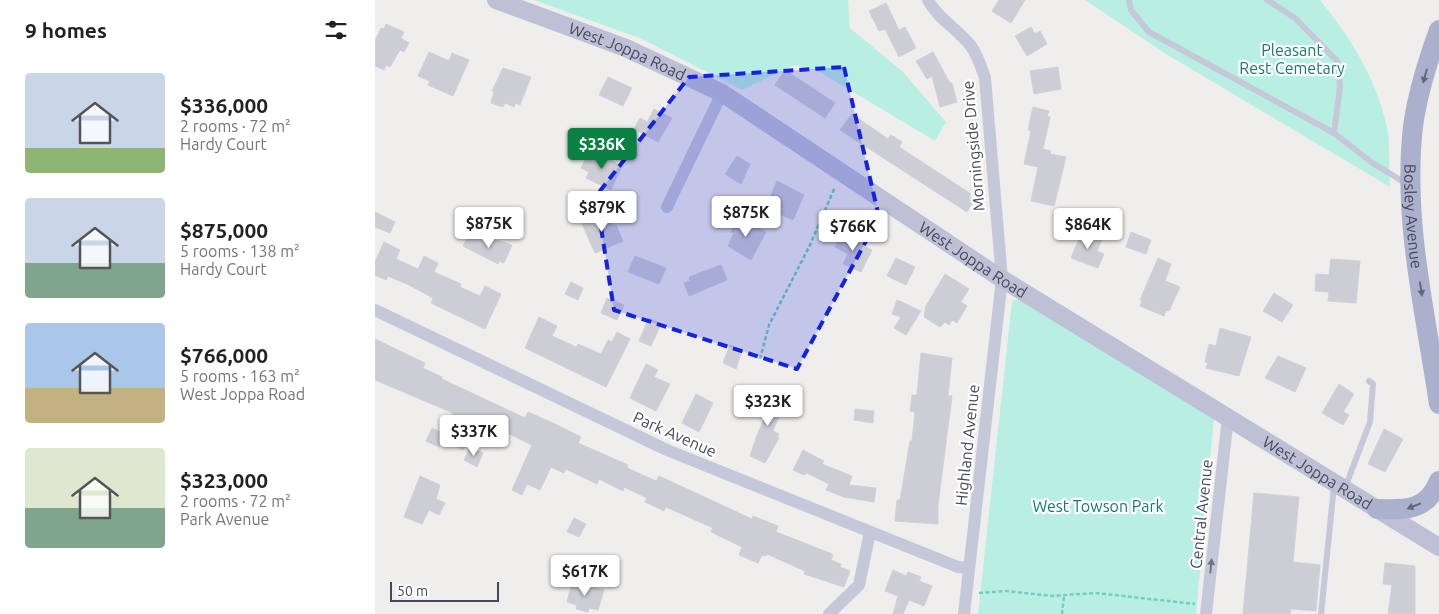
<!DOCTYPE html>
<meta charset="utf-8">
<style>
:root{--surface:#fff;--page:#f2f2f2;--text:#222;--muted:#767676;--accent:#0b8043}
body{margin:0;font-family:Ubuntu,sans-serif;background:var(--page);color:var(--text);height:100vh;display:flex;flex-direction:column;font-size:19px;white-space:nowrap}
*{box-sizing:border-box;margin:0}
p{font-size:16px;color:var(--muted)}
.icon{flex:none;width:28px;height:28px;fill:none;stroke:currentColor;stroke-width:2;stroke-linecap:round;stroke-linejoin:round}
.map{position:relative;flex:1;overflow:hidden}
.panel{display:flex;flex-direction:column;background:var(--surface);width:375px}
.panel>*{flex:none}
.scale{position:absolute;left:15px;bottom:12px;width:109px;box-sizing:border-box;padding-left:5px;border:2px solid #45485a;border-top:0;font-size:14px;line-height:18px;white-space:nowrap;color:#45485a;-webkit-text-stroke:4px #fff;paint-order:stroke}
.price{position:absolute;translate:-50% -42px;padding:0 11px;border-radius:5px;background:#fff;color:#222;font-size:16px;line-height:32px;filter:drop-shadow(0 1px 2px #0008)}
.price::after{content:'';position:absolute;left:50%;top:30px;width:15px;height:11px;margin-left:-8px;background:inherit;clip-path:polygon(0 0,100% 0,50% 100%)}
.price.current{background:var(--accent);color:#fff}
ul{padding:0;list-style:none}
li{display:flex;align-items:center;gap:15px;height:125px;padding:0 25px}
li span{display:grid;place-items:center;flex:none;width:140px;height:100px;border-radius:5px;color:#555}
li>.icon{margin-inline-start:auto}
span .icon{width:60px;height:60px;fill:#fffc;stroke-width:1}
li b{font-size:21px}
h2{display:flex;justify-content:space-between;align-items:center;height:60px;padding:0 25px;font-size:21px}
main{display:flex;flex:1;min-height:0}
.map>svg:first-child{display:block}
.green{fill:#b9efe2}
.building{fill:#cccdd5;stroke:#d1d0d9}
.lines{fill:none;stroke-linecap:round;stroke-linejoin:round}
.path{stroke:#70cec2;stroke-width:2.5;stroke-dasharray:4 2.5;stroke-linecap:butt}
.lane{stroke:#c5c8d8;stroke-width:6}
.street{stroke:#c5c8d8;stroke-width:12}
.secondary{stroke:#bec1d6;stroke-width:18}
.primary{stroke:#abb0cd;stroke-width:20}
.oneway{fill:#64677c}
.oneway2{fill:#727586}
.marked{fill:#1522e1;fill-opacity:0.2;stroke:#1522e1;stroke-width:4;stroke-dasharray:10 6;stroke-linejoin:round}
.labels{text-anchor:middle;stroke-width:4.5;stroke-linejoin:round;paint-order:stroke}
.park-label{font-size:16px;fill:#147c6f;stroke:#fff}
.street-label{font-size:16px;fill:#45485a;stroke:#fff}
</style>
<main>
<section class="panel">
<h2>9 homes<svg class="icon" aria-label="filters" viewBox="0 0 24 24"><path d="M4 7h16M4 17h16"/><circle cx="9" cy="7" r="2"/><circle cx="15" cy="17" r="2"/></svg></h2>
<ul>
<li><span style="background:linear-gradient(#c9d6e8 75%,#8fb573 0)"><svg class="icon" aria-label="home" viewBox="0 0 24 24"><path d="M3 11l9-7 9 7M6 9v11h12V9"/></svg></span><div><b>$336,000</b><p>2 rooms · 72 m²</p><p>Hardy Court</p></div></li>
<li><span style="background:linear-gradient(#c9d6e8 65%,#7fa58c 0)"><svg class="icon" aria-label="home" viewBox="0 0 24 24"><path d="M3 11l9-7 9 7M6 9v11h12V9"/></svg></span><div><b>$875,000</b><p>5 rooms · 138 m²</p><p>Hardy Court</p></div></li>
<li><span style="background:linear-gradient(#a9c7e8 65%,#c2b280 0)"><svg class="icon" aria-label="home" viewBox="0 0 24 24"><path d="M3 11l9-7 9 7M6 9v11h12V9"/></svg></span><div><b>$766,000</b><p>5 rooms · 163 m²</p><p>West Joppa Road</p></div></li>
<li><span style="background:linear-gradient(#dfe7d0 60%,#7fa58c 0)"><svg class="icon" aria-label="home" viewBox="0 0 24 24"><path d="M3 11l9-7 9 7M6 9v11h12V9"/></svg></span><div><b>$323,000</b><p>2 rooms · 72 m²</p><p>Park Avenue</p></div></li>
</ul>
</section>
<div class="map">
<svg width="1064" height="614" viewBox="0 0 1064 614">
<rect width="100%" height="100%" fill="#efeeec"/>
<!-- green -->
<g class="green">
<polygon points="159,0 473,0 475,28 528,72 571,122 560,141 443,71 419,65 367,90 267,39"/>
<path d="M710,0H945C976,38 1004,83 1013,133C1015,150 1014,169 1015,187L791,54Z"/>
<polygon points="643,299 839,417 821,614 603,614 637,301"/>
</g>
<!-- building -->
<g class="building">
<polygon points="624,0 650,0 636,23 617,11"/>
<polygon points="511,3 524,30 530,27 541,48 524,57 510,29 504,31 494,11"/>
<polygon points="11,24 29,32 26,38 34,43 29,52 25,50 15,67 11,65 9,70 0,66 0,41 6,28 9,29"/>
<polygon points="656,27 660,34 665,31 672,44 652,56 640,36"/>
<polygon points="54,52 74,61 77,53 94,60 78,96 53,85 55,81 43,76"/>
<polygon points="558,52 575,83 577,83 582,102 565,107 557,76 552,79 541,61"/>
<polygon points="683,67 686,89 659,94 655,71"/>
<polygon points="128,68 156,77 145,105 140,103 139,107 130,103 128,107 116,103 119,91 117,91"/>
<polygon points="410,70 460,103 450,118 400,85"/>
<polygon points="233,77 257,88 248,106 224,95"/>
<polygon points="658,107 674,111 672,116 675,117 668,149 676,151 675,154 691,157 679,206 656,201 663,167 649,164 656,131 653,130"/>
<polygon points="279,109 297,118 283,142 259,129 265,118 272,122"/>
<polygon points="477,114 513,139 516,135 527,142 524,147 596,194 594,196 599,200 592,212 465,130"/>
<polygon points="214,153 225,158 226,155 247,166 236,190 211,178 214,172 206,168"/>
<polygon points="362,156 375,164 366,184 350,174"/>
<polygon points="402,181 429,195 418,220 404,214 407,208 393,202"/>
<polygon points="0,212 20,222 15,233 0,227"/>
<polygon points="708,212 721,217 716,229 703,224"/>
<polygon points="231,214 238,226 241,225 248,241 220,253 207,224"/>
<polygon points="365,217 391,232 376,260 353,246 359,233 356,232"/>
<polygon points="707,231 727,239 722,251 729,254 723,268 696,258"/>
<polygon points="467,232 486,241 485,244 497,250 486,272 468,264 473,254 460,247"/>
<polygon points="756,232 776,240 771,254 751,247"/>
<polygon points="94,234 116,245 118,239 137,245 129,263 124,261 123,264 88,246"/>
<polygon points="9,242 25,250 21,259 43,269 49,256 63,263 59,272 86,284 85,287 105,296 110,286 126,294 110,329 56,303 58,298 34,285 13,276 11,280 0,275 0,262"/>
<polygon points="260,256 291,268 284,284 253,272"/>
<polygon points="521,258 540,267 531,285 512,276"/>
<polygon points="783,258 796,264 790,281 805,287 794,311 791,310 789,316 765,306 767,301 765,300"/>
<polygon points="956,259 985,261 981,303 953,301 954,292 940,291 941,274 954,275"/>
<polygon points="346,265 352,280 314,296 309,283 315,281 314,277"/>
<polygon points="570,274 594,289 586,302 592,306 582,323 577,320 574,325 570,322 565,327 549,317 551,306"/>
<polygon points="196,282 208,288 203,300 190,294"/>
<polygon points="899,293 918,305 907,322 888,311"/>
<polygon points="232,298 249,305 242,320 226,313"/>
<polygon points="522,300 546,311 531,335 519,328 526,317 517,314"/>
<polygon points="164,317 182,326 177,336 201,347 203,344 226,354 233,340 237,342 242,332 255,339 231,387 150,348"/>
<polygon points="274,318 286,324 276,346 264,341"/>
<polygon points="845,328 876,337 864,376 831,368 833,363 830,362 834,344 841,346"/>
<polygon points="0,339 50,363 48,368 67,377 67,379 150,418 153,412 178,423 206,437 203,443 253,465 252,468 281,481 284,476 377,519 378,516 403,526 401,532 455,553 458,555 456,560 466,564 465,567 475,571 469,587 429,574 430,571 392,554 391,556 387,555 383,563 364,555 367,547 336,532 338,528 291,507 289,511 270,502 272,498 249,487 248,491 224,479 222,484 191,469 189,473 176,467 165,490 152,484 147,495 137,490 157,445 104,419 88,450 68,440 64,447 51,441 57,428 68,433 78,413 0,380"/>
<polygon points="355,345 367,350 361,369 348,363"/>
<polygon points="546,353 577,358 573,396 577,396 563,505 563,524 520,521 522,500 525,500 535,441 537,441 540,412 535,411 537,395 542,395"/>
<polygon points="903,356 931,368 920,392 890,378"/>
<polygon points="271,364 283,370 279,377 295,384 281,411 255,398"/>
<polygon points="964,384 979,394 968,412 974,415 968,425 947,413"/>
<polygon points="388,390 411,399 398,431 404,434 402,437 404,438 390,463 375,456 382,435 394,408 382,403"/>
<polygon points="321,394 338,403 324,432 307,423"/>
<polygon points="480,409 499,411 498,423 479,420"/>
<polygon points="1009,429 1028,439 1010,472 993,464"/>
<polygon points="95,447 108,453 102,467 89,460"/>
<polygon points="428,450 449,461 447,464 477,476 474,485 501,488 499,502 469,497 451,490 454,484 432,473 429,475 418,470"/>
<polygon points="45,476 65,485 61,499 70,503 64,515 54,510 47,524 29,517"/>
<polygon points="879,493 924,497 918,562 945,565 941,611 916,609 915,614 868,614"/>
<polygon points="199,518 211,524 204,537 192,532"/>
<polygon points="1010,563 1040,566 1040,614 1013,614 1017,585 1008,584"/>
<polygon points="518,570 531,576 533,572 546,577 544,581 557,586 549,606 534,600 528,614 518,614 523,596 510,591"/>
<polygon points="197,582 229,590 223,610 214,608 213,612 201,609 202,605 192,602"/>
</g>
<g class="lines">
<!-- path -->
<g class="path">
<polyline points="385,359 394,325 434,247 460,187"/>
<polyline points="604,593 631,591 677,596 721,593 820,604"/>
<polyline points="687,614 689,596"/>
</g>
<!-- lane -->
<g class="lane">
<polyline points="754,0 756,10 774,32 959,133 996,162 1032,184"/>
<polyline points="892,0 920,18 963,62 965,87 959,133"/>
<polyline points="970,488 995,422 998,384 994,381"/>
<polyline points="946,614 959,486"/>
</g>
<!-- street -->
<g class="street">
<path d="M553,0C563,19 583,29 596,46C603,56 606,66 610,78L627,279L589,614"/>
<polyline points="292,207 347,93"/>
<polyline points="0,310 292,450 583,567 594,568"/>
<polyline points="454,614 484,585 495,532"/>
<polyline points="831,614 853,417"/>
</g>
<!-- secondary -->
<path class="secondary" id="s1" d="M121,0L251,48L347,93L627,279L1064,547"/>
<!-- primary -->
<g class="primary">
<path id="s2" d="M1064,30C1052,63 1040,101 1037,136C1029,226 1051,316 1064,404"/>
<path d="M1002,509C1031,510 1052,511 1064,481"/>
</g>
</g>
<!-- one-way arrows -->
<defs><path id="oneway-solid" d="M-6-.8H1V-3.2L6.5 0L1 3.2V.8H-6Z" transform="scale(1.25)"/></defs>
<g class="oneway">
<use href="#oneway-solid" transform="translate(1050 76) rotate(105)"/>
<use href="#oneway-solid" transform="translate(1046 289) rotate(81)"/>
<use href="#oneway-solid" transform="translate(1039 506) rotate(159)"/>
</g>
<use class="oneway2" href="#oneway-solid" transform="translate(836 566) rotate(-84)"/>
<!-- marked area -->
<path class="marked" d="M469,67L504,217L422,369L239,310L221,196L314,77Z"/>
<g class="labels">
<!-- park labels -->
<g class="park-label">
<text x="917" y="56">Pleasant<tspan x="917" dy="18">Rest Cemetary</tspan></text>
<text x="723" y="512">West Towson Park</text>
</g>
<!-- street labels -->
<g class="street-label">
<text dy="6" stroke="none"><textPath href="#s1" startOffset="141">West Joppa Road</textPath></text>
<text transform="translate(598 146) rotate(-95)" y="6">Morningside Drive</text>
<text dy="6" stroke="none"><textPath href="#s2" startOffset="190">Bosley Avenue</textPath></text>
<text dy="6" stroke="none"><textPath href="#s1" startOffset="546">West Joppa Road</textPath></text>
<text transform="translate(300 434) rotate(24)" y="6">Park Avenue</text>
<text transform="translate(592 445) rotate(-84)" y="6">Highland Avenue</text>
<text dy="6" stroke="none"><textPath href="#s1" startOffset="951">West Joppa Road</textPath></text>
<text transform="translate(826 514) rotate(-84)" y="6">Central Avenue</text>
</g>
</g>
</svg>
<div class="scale">50 m</div>
<b class="price current" style="left:227px;top:170px">$336K</b>
<b class="price" style="left:227px;top:233px">$879K</b>
<b class="price" style="left:371px;top:238px">$875K</b>
<b class="price" style="left:114px;top:249px">$875K</b>
<b class="price" style="left:713px;top:250px">$864K</b>
<b class="price" style="left:478px;top:252px">$766K</b>
<b class="price" style="left:393px;top:427px">$323K</b>
<b class="price" style="left:99px;top:457px">$337K</b>
<b class="price" style="left:210px;top:597px">$617K</b>
</div>
</main>
